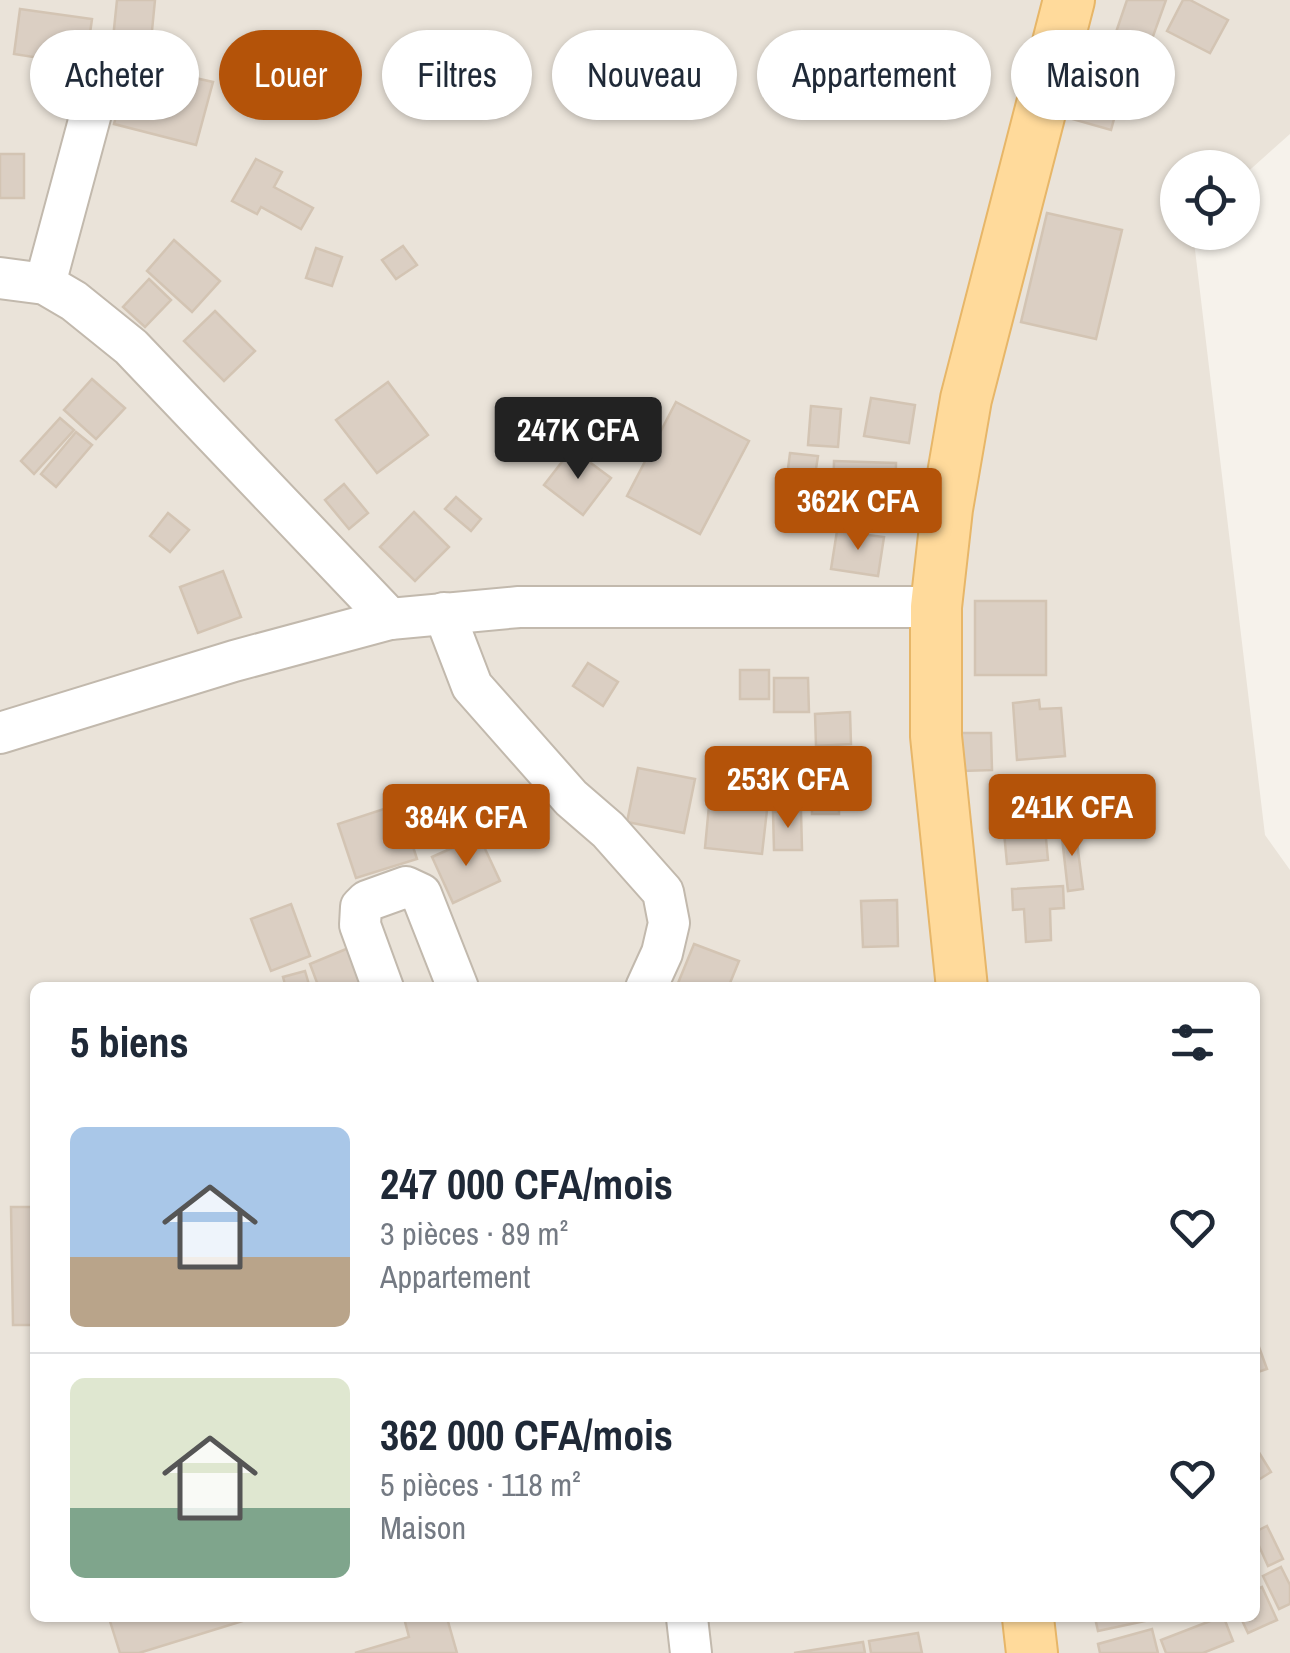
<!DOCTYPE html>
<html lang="fr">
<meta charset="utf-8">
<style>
:root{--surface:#fff;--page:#f2f2f3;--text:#1f2937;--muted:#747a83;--line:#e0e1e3;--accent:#b45309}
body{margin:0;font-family:"Archivo Narrow",sans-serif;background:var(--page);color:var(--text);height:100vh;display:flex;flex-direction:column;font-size:38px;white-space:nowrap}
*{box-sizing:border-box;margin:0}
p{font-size:32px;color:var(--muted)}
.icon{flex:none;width:55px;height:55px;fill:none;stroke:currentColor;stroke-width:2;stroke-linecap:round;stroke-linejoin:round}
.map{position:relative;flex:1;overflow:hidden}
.sheet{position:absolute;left:30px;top:982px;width:1230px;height:640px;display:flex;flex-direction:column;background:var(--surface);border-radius:15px;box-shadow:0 2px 8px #0004}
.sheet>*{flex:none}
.banner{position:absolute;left:30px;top:30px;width:1230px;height:90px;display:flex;gap:20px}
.buttons{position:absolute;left:1160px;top:150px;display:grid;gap:20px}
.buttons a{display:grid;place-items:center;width:100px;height:100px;border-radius:50%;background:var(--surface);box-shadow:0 2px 8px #0004;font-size:50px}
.price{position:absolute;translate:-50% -85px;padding:0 22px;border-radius:10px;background:var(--accent);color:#fff;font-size:32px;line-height:65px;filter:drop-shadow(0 2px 5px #0008)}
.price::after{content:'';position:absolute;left:50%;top:60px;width:30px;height:22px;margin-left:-15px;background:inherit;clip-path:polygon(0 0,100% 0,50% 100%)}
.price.active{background:#222;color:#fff}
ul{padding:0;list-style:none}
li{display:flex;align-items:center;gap:30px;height:250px;padding:0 40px}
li+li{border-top:2px solid var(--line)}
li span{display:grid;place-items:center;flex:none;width:280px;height:200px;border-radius:15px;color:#555}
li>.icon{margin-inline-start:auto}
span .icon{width:120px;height:120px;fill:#fffc;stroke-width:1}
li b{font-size:42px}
h2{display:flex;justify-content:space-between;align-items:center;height:120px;padding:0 40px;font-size:42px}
.chip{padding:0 35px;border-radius:45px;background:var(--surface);box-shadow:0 2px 8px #0004;font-size:35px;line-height:90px}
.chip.active{background:var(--accent);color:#fff}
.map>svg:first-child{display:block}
.residential{fill:#eae3d9;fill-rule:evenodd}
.building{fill:#dbcfc3;stroke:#d3c4b3;stroke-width:2.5}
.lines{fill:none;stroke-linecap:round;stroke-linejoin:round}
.minor-casing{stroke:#c2b9ad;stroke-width:44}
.major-casing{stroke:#e7b668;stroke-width:54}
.minor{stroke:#fff;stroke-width:40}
.major{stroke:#ffda9b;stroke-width:50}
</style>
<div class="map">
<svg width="1290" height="1653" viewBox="0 0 1290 1653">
<rect width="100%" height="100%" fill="#f6f2eb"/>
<!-- residential -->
<path class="residential" d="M0,0H1290V134L1243,176L1242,168H1178V232L1193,233L1265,835L1290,870V1653H0ZM35,988H1255V1618H35Z"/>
<!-- building -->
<g class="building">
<polygon points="117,0 155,0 150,51 112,48"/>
<polygon points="1127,0 1166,0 1147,53 1113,41"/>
<polygon points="1183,0 1190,0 1228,20 1210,53 1167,31"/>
<polygon points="20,9 92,19 84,76 52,71 53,60 14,54"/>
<polygon points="126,77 187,93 191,77 213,82 196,145 114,124"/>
<polygon points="1075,84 1120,97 1111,130 1065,117"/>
<rect x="0" y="154" width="24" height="44"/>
<polygon points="256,159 282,172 274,187 313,208 301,229 261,207 257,214 232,201"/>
<polygon points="1047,213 1122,230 1096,339 1021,322"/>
<polygon points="174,240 220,281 192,312 147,271"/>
<polygon points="403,246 417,265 396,279 382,260"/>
<polygon points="316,248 342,257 332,286 306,278"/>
<polygon points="149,279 171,300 145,327 123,307"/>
<polygon points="215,311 255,351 224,381 184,341"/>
<polygon points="92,379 125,408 96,439 64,410"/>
<polygon points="388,382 428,435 377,473 336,420"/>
<polygon points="871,398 915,405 909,443 864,436"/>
<polygon points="676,402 749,441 700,534 627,496"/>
<polygon points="811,406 841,409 838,447 808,445"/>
<polygon points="60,418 74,430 34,474 21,461"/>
<polygon points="76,432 92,445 56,487 41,474"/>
<polygon points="572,449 611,478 583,515 544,485"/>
<polygon points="790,453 818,456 813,488 786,484"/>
<polygon points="834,461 896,463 895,503 833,501"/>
<polygon points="344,484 368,513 349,529 325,500"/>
<polygon points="456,497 481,519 471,531 445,509"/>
<polygon points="414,512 449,547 415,581 380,547"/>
<polygon points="168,513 189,530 170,552 150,536"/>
<polygon points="837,531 884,537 878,576 831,569"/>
<polygon points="223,571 241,617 198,633 180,587"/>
<rect x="975" y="601" width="71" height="74"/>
<polygon points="588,663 618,682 603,706 573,686"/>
<rect x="740" y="670" width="29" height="29"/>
<polygon points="774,678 808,678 809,712 774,712"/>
<polygon points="1039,700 1040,709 1061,708 1065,756 1017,760 1013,703"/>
<polygon points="850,712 851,744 816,746 815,714"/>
<polygon points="961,733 991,733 992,770 962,771"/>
<polygon points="638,768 695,779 684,833 627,822"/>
<polygon points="716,770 751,774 748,795 713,790"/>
<rect x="812" y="788" width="27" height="26"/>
<polygon points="710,795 768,801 762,854 705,848"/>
<polygon points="399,804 417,859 356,878 338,824"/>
<polygon points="1043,807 1048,860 1007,864 1002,811"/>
<polygon points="801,811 802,850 774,850 773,812"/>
<polygon points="1075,827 1083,889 1068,891 1061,829"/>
<polygon points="479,836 500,881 453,903 432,857"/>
<polygon points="1063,886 1064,908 1050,909 1051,940 1026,942 1024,909 1013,910 1012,889"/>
<polygon points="897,900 898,946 863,947 861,901"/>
<polygon points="291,904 310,956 271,971 251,919"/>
<polygon points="694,944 739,961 728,988 676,988"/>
<polygon points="351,947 366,988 319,988 310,964"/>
<polygon points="305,971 310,988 286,988 283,977"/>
<polygon points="11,1207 35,1207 35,1325 13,1325"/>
<polygon points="1255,1336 1267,1369 1255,1373"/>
<polygon points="1255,1446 1271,1472 1255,1482"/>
<polygon points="1267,1526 1283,1559 1268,1566 1255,1537 1255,1532"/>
<polygon points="1281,1567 1290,1585 1290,1604 1279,1609 1263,1576"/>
<polygon points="1262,1587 1277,1620 1248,1633 1241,1618 1255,1618 1255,1590"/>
<polygon points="109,1618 245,1618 246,1620 139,1653 120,1653"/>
<polygon points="404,1618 447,1618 457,1653 355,1653 409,1637"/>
<polygon points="1095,1618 1159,1618 1098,1631"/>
<polygon points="1218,1618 1224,1618 1233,1641 1203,1653 1166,1653 1161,1640"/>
<polygon points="1152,1629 1158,1653 1100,1653 1098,1644"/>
<polygon points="918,1633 922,1653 871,1653 869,1641"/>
<polygon points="863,1642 865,1653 794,1653"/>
</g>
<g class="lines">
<!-- minor casing -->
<g class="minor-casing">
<g id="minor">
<polyline points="0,278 45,284 74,301 131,347 390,619"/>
<polyline points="45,284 104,65"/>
<polyline points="444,613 472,686 571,798 608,830 663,892 669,923 662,953 646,988"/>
<polyline points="0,733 234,661 390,619 519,607 936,607"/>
<polyline points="383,988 360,925 361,907 367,901 406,887 421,894 458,988"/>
<polyline points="687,1618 691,1653"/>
</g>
</g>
<!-- major casing -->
<g class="major-casing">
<g id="major">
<polyline points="962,988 936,736 936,607 947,509 966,399 1069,0"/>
<polyline points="1028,1618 1032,1653"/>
</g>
</g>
<!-- minor -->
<use href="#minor" class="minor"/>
<!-- major -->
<use href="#major" class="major"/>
</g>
</svg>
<div class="buttons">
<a><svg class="icon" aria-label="locate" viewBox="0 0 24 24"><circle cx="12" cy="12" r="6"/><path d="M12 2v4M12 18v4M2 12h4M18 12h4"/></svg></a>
</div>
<b class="price active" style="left:578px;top:482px">247K CFA</b>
<b class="price" style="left:858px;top:553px">362K CFA</b>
<b class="price" style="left:788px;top:831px">253K CFA</b>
<b class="price" style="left:1072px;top:859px">241K CFA</b>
<b class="price" style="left:466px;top:869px">384K CFA</b>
<div class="banner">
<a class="chip">Acheter</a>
<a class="chip active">Louer</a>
<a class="chip">Filtres</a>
<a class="chip">Nouveau</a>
<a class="chip">Appartement</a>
<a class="chip">Maison</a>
</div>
<section class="sheet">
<h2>5 biens<svg class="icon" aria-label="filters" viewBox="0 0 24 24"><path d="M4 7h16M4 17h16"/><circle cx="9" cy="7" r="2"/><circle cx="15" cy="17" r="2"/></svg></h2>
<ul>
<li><span style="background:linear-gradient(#a9c7e8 65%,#b9a48a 0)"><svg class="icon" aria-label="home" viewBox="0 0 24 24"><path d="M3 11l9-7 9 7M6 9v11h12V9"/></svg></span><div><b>247 000 CFA/mois</b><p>3 pièces · 89 m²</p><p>Appartement</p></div><svg class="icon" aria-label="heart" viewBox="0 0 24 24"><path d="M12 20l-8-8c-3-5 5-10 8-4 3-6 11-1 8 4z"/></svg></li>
<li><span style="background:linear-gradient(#dfe7d0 65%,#7fa58c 0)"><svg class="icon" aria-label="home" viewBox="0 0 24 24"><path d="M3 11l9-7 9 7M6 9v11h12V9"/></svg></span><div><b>362 000 CFA/mois</b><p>5 pièces · 118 m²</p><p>Maison</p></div><svg class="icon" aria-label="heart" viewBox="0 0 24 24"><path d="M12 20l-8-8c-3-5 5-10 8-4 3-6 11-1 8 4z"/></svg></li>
</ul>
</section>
</div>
